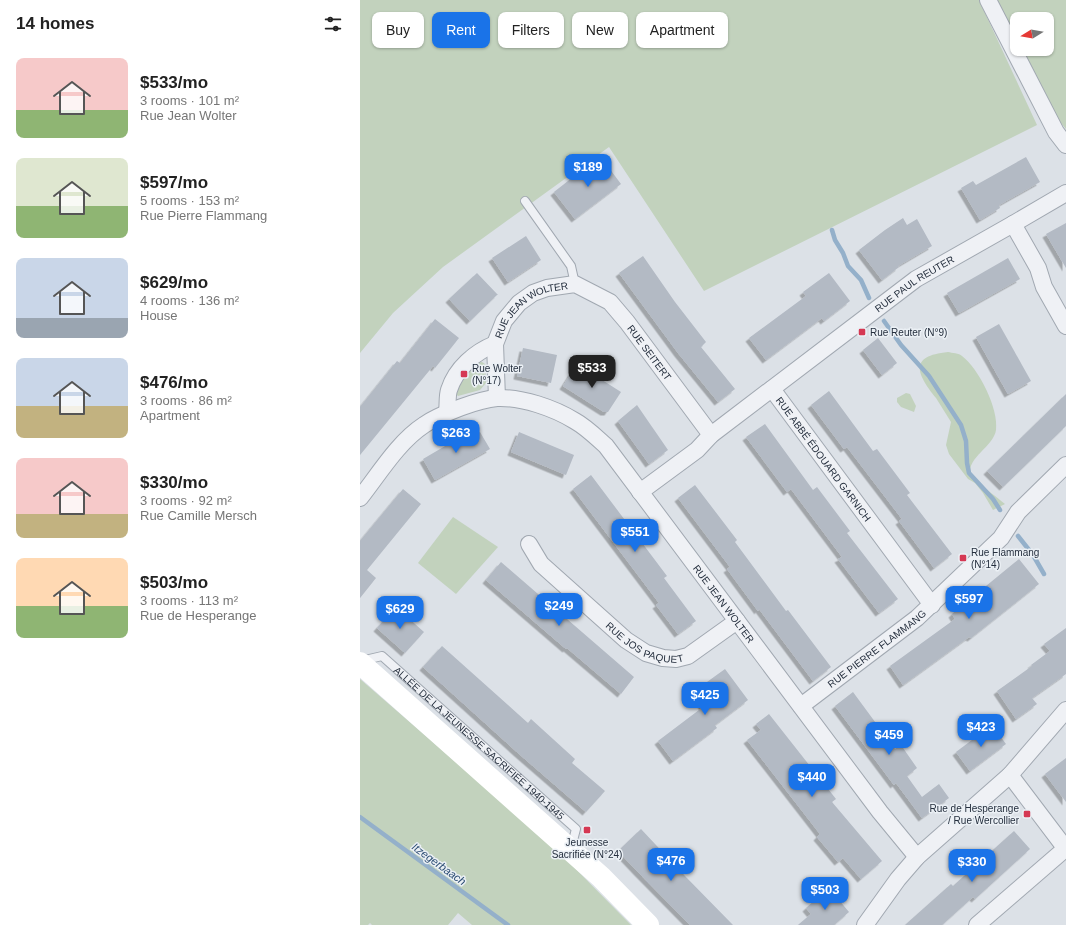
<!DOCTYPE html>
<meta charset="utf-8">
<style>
:root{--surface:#fff;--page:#f2f2f2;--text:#222;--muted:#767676;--accent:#1a73e8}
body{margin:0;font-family:Helvetica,sans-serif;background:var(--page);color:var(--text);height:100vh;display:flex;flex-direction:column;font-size:15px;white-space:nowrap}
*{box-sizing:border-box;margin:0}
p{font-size:13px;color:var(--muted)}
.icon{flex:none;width:22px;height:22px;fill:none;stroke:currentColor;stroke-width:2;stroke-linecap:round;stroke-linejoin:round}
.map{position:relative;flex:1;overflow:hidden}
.side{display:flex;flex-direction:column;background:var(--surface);width:360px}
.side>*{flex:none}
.hud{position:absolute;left:12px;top:12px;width:380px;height:36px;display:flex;gap:8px}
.needle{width:26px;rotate:259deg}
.buttons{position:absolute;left:650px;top:12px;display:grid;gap:8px}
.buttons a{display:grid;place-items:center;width:44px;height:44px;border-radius:8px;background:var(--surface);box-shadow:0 1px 3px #0004;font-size:20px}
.price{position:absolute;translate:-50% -34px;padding:0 9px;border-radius:8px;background:var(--accent);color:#fff;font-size:13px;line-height:26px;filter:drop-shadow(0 1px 2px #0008)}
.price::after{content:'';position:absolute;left:50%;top:24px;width:12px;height:9px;margin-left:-6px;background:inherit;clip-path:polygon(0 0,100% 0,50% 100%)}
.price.on{background:#222;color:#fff}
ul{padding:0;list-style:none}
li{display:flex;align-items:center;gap:12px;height:100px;padding:0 16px}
li span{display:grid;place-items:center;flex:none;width:112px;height:80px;border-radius:8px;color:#555}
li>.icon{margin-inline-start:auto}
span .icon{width:48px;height:48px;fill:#fffc;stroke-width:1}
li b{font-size:17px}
h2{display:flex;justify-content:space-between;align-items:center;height:48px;padding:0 16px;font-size:17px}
.chip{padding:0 14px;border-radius:8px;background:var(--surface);box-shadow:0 1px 3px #0004;font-size:14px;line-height:36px}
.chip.on{background:var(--accent);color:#fff}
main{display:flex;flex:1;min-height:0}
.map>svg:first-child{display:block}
.green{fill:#c2d2bd}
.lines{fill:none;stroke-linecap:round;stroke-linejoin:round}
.stream{stroke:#94b0ca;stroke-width:4.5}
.building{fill:#b3bac4;filter:url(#shadow)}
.lane-casing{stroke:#a1a8b1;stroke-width:10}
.street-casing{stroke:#a1a8b1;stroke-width:18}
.lane{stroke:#eff1f5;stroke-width:8}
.street{stroke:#eff1f5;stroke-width:16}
.secondary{stroke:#fff;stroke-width:22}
.poi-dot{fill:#d53853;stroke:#ebf0f5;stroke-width:1.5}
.labels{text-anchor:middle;stroke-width:3;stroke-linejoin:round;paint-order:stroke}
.street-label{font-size:10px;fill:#252f3e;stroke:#ebf0f5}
.poi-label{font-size:10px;fill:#252f3e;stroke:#ebf0f5;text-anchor:start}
.water-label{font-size:11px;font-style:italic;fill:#2d4e74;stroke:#ebf0f5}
</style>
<main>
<section class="side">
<h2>14 homes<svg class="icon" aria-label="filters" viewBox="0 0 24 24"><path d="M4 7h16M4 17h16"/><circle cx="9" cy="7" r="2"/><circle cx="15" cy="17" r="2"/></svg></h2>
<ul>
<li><span style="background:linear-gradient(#f6c9c9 65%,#8fb573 0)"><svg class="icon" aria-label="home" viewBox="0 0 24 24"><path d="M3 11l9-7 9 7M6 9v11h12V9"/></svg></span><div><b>$533/mo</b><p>3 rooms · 101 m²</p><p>Rue Jean Wolter</p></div></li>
<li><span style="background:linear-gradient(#dfe7d0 60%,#8fb573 0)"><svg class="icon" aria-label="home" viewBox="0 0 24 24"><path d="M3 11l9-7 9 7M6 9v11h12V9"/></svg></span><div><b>$597/mo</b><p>5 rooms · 153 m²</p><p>Rue Pierre Flammang</p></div></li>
<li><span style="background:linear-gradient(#c9d6e8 75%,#9aa5b1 0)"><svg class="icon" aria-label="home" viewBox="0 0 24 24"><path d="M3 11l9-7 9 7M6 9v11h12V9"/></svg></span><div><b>$629/mo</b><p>4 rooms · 136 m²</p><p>House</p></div></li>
<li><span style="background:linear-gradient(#c9d6e8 60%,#c2b280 0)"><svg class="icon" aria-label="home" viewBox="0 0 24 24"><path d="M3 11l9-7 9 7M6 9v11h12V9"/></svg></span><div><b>$476/mo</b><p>3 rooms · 86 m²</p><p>Apartment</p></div></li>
<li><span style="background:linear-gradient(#f6c9c9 70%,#c2b280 0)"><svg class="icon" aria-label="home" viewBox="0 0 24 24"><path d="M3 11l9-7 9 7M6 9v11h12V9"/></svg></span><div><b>$330/mo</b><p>3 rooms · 92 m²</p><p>Rue Camille Mersch</p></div></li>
<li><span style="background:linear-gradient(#ffd9b3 60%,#8fb573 0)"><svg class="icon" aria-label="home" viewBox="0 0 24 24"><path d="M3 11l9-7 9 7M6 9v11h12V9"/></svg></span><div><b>$503/mo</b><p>3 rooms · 113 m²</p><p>Rue de Hesperange</p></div></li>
</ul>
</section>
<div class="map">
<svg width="706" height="925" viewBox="0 0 706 925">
<defs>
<filter id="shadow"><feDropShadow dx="-3.5" dy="3.5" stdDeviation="0" flood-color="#0004"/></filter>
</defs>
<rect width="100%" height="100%" fill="#dce1e7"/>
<!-- green -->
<g class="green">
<polygon points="0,0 619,0 677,125 344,291 249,147 83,267 33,313 0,353"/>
<polygon points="635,0 706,0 706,129 700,122 661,49 687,49 687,19 657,19 657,42"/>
<path d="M588,352C592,353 599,353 602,356C619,369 639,409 636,430C634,446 606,459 611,473C613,480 638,498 645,504L633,510L623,493L615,483L608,479L589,454L586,445L591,422C586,414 581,406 576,398C557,374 548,356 588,352Z"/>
<polygon points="122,362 125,364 126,383 120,390 98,396 95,393 103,378 116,363"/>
<polygon points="546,393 550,394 556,406 554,412 541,407 537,402 537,398"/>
<polygon points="93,517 138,547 96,594 58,563"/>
<polygon points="0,679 194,847 271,925 112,925 98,913 88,925 12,925 10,923 8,925 0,925"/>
</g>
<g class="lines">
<!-- stream -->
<g class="stream">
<polyline points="472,230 475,240 483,253 488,266 501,280 509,298"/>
<polyline points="524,321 541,345 569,376 601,425 606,441 607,463 609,473 633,499 640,510"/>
<polyline points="658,536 673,555 684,574"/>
<polyline points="0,817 148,925"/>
</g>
</g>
<!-- building -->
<g class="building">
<polygon points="240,156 261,184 215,219 194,192"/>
<polygon points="666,157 680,182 639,205 640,208 620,220 601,188 613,181 616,185"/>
<polygon points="543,218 547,225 557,219 572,246 538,266 539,267 522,280 499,250 525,230"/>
<polygon points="706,223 706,268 686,234"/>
<polygon points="166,236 181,260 148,282 132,258"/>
<polygon points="283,256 315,302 346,342 341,347 375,389 358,402 318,353 259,273"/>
<polygon points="648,258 660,279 599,313 587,293"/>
<polygon points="117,273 138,295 137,295 110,321 89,299"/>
<polygon points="469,273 490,301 464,321 462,318 406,360 389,338 446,296 443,292"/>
<polygon points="75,319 99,338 75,368 73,366 0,455 0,407 37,361 40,363"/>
<polygon points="639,324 671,381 648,394 616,337"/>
<polygon points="518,338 537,363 522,375 503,350"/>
<polygon points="163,348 197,355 191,383 157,376"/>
<polygon points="217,364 261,392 248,412 244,412 203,386"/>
<polygon points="469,391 513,451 517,449 550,493 547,495 592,554 574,568 539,521 542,519 487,447 484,449 451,405"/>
<polygon points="706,394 706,426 643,487 627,471"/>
<polygon points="277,405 308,450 289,464 258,421"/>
<polygon points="405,424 453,490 457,487 490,531 487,533 538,599 519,613 478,559 482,557 431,489 427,492 386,437"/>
<polygon points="109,432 112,436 120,432 130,449 75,480 63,459"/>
<polygon points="159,432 214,455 206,475 151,452"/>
<polygon points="231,475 307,576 304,578 336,621 318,634 296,605 299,603 213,489"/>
<polygon points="335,485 377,540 375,542 426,611 428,610 471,667 453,681 399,609 398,611 367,569 370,567 318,498"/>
<polygon points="43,489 61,504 7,570 16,578 0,598 0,541"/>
<polygon points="659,559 679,584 611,638 609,637 543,685 530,666 595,619 592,614"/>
<polygon points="141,562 274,677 261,694 207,648 206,649 126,580"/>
<polygon points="36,607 64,632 45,653 17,628"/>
<polygon points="706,628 706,674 672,698 677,704 656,719 637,691 672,666 671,665 690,651 684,644"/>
<polygon points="82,646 168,723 171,719 215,759 212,763 245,791 226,812 158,753 63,667"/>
<polygon points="365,669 388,700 355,725 357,728 313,761 298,741 343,707 339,701 354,690 347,682"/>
<polygon points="493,692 535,749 541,745 557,768 547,776 562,797 579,784 589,798 562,818 536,783 534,785 475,706"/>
<polygon points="409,714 476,799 472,802 522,861 501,879 483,858 478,862 457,837 460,834 387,740 401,730 396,724"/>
<polygon points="632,725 646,744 610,771 596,752"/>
<polygon points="706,758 706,802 685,774"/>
<polygon points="281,829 325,876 373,925 330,925 276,870 258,851"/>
<polygon points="654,831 670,849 615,899 613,897 582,925 545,925 591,884 593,886"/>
<polygon points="469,888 489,912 474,925 438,925 451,914 446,908"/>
</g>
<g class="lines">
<!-- lane casing -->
<g class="lane-casing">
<g id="lane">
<polyline points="165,201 211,266 215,284"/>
<path id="s1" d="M1,661L22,656L216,829L211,848"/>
</g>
</g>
<!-- street casing -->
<g class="street-casing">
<g id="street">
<polyline points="628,0 696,132 706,145"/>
<polyline points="653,224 678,268 684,287 706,326"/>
<path id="s2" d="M412,389L572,605"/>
<path id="s3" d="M137,398L135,344L144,321L159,303L173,293L187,288L215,284L250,302L267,322L351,435"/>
<path d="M87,412C88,405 87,396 89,390C96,368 115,352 135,344"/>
<path id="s4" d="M280,492L337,450L351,435L556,279L653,224L706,193"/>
<path id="s5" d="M0,498C19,474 38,442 64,425C75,417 89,412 102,407C113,403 126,399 137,398C162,397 194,408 215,421C226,427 236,437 246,446L520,812L557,857"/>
<path id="s6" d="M169,544L181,564L266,640L286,653L303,658L316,659L328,656L377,621"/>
<path id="s7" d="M441,706L557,618L641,538L658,512L706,465"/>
<polyline points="650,775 706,849"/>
<polyline points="505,925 538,879 557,857 650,775 706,710"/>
<polyline points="617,925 705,849"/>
</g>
</g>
<!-- lane -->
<use href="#lane" class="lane"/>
<!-- street -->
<use href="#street" class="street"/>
<!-- secondary -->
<polyline class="secondary" points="0,663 241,877 288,925"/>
</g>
<!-- markers -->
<g class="poi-dot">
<rect x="498" y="328" width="8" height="8" rx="2"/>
<rect x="100" y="370" width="8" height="8" rx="2"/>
<rect x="599" y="554" width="8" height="8" rx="2"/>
<rect x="663" y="810" width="8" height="8" rx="2"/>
<rect x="223" y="826" width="8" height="8" rx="2"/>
</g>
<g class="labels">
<!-- street labels -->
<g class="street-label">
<text dy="4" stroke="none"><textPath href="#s4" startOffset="345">RUE PAUL REUTER</textPath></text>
<text dy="4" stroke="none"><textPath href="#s3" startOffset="108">RUE JEAN WOLTER</textPath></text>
<text dy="4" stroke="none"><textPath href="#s3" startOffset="266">RUE SEITERT</textPath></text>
<text dy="4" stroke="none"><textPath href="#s2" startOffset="87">RUE ABBÉ ÉDOUARD GARNICH</textPath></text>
<text dy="4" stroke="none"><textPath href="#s5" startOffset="495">RUE JEAN WOLTER</textPath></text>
<text dy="4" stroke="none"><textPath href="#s6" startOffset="156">RUE JOS PAQUET</textPath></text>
<text dy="4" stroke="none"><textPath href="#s7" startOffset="95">RUE PIERRE FLAMMANG</textPath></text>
<text dy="4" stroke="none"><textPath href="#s1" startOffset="152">ALLÉE DE LA JEUNESSE SACRIFIÉE 1940-1945</textPath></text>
</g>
<!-- poi labels -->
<g class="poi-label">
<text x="510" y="336">Rue Reuter (N°9)</text>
<text x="112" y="372">Rue Wolter<tspan x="112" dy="12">(N°17)</tspan></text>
<text x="611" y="556">Rue Flammang<tspan x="611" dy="12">(N°14)</tspan></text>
<text x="659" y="812" text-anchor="end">Rue de Hesperange<tspan x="659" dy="12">/ Rue Wercollier</tspan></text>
<text x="227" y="846" text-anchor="middle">Jeunesse<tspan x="227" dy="12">Sacrifiée (N°24)</tspan></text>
</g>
<!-- water labels -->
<g class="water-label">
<text transform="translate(79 864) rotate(36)" y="4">Itzegerbaach</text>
</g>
</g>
</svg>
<div class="buttons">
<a><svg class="needle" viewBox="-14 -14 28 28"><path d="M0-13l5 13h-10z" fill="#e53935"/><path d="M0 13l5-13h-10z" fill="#767676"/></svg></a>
</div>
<b class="price" style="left:228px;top:188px">$189</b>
<b class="price on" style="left:232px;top:389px">$533</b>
<b class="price" style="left:96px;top:454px">$263</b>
<b class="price" style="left:275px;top:553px">$551</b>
<b class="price" style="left:609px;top:620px">$597</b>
<b class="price" style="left:199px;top:627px">$249</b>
<b class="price" style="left:40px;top:630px">$629</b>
<b class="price" style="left:345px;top:716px">$425</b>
<b class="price" style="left:621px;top:748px">$423</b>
<b class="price" style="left:529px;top:756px">$459</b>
<b class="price" style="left:452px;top:798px">$440</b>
<b class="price" style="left:311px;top:882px">$476</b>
<b class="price" style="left:612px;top:883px">$330</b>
<b class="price" style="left:465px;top:911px">$503</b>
<div class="hud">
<a class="chip">Buy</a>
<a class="chip on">Rent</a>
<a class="chip">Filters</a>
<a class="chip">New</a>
<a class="chip">Apartment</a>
</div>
</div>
</main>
